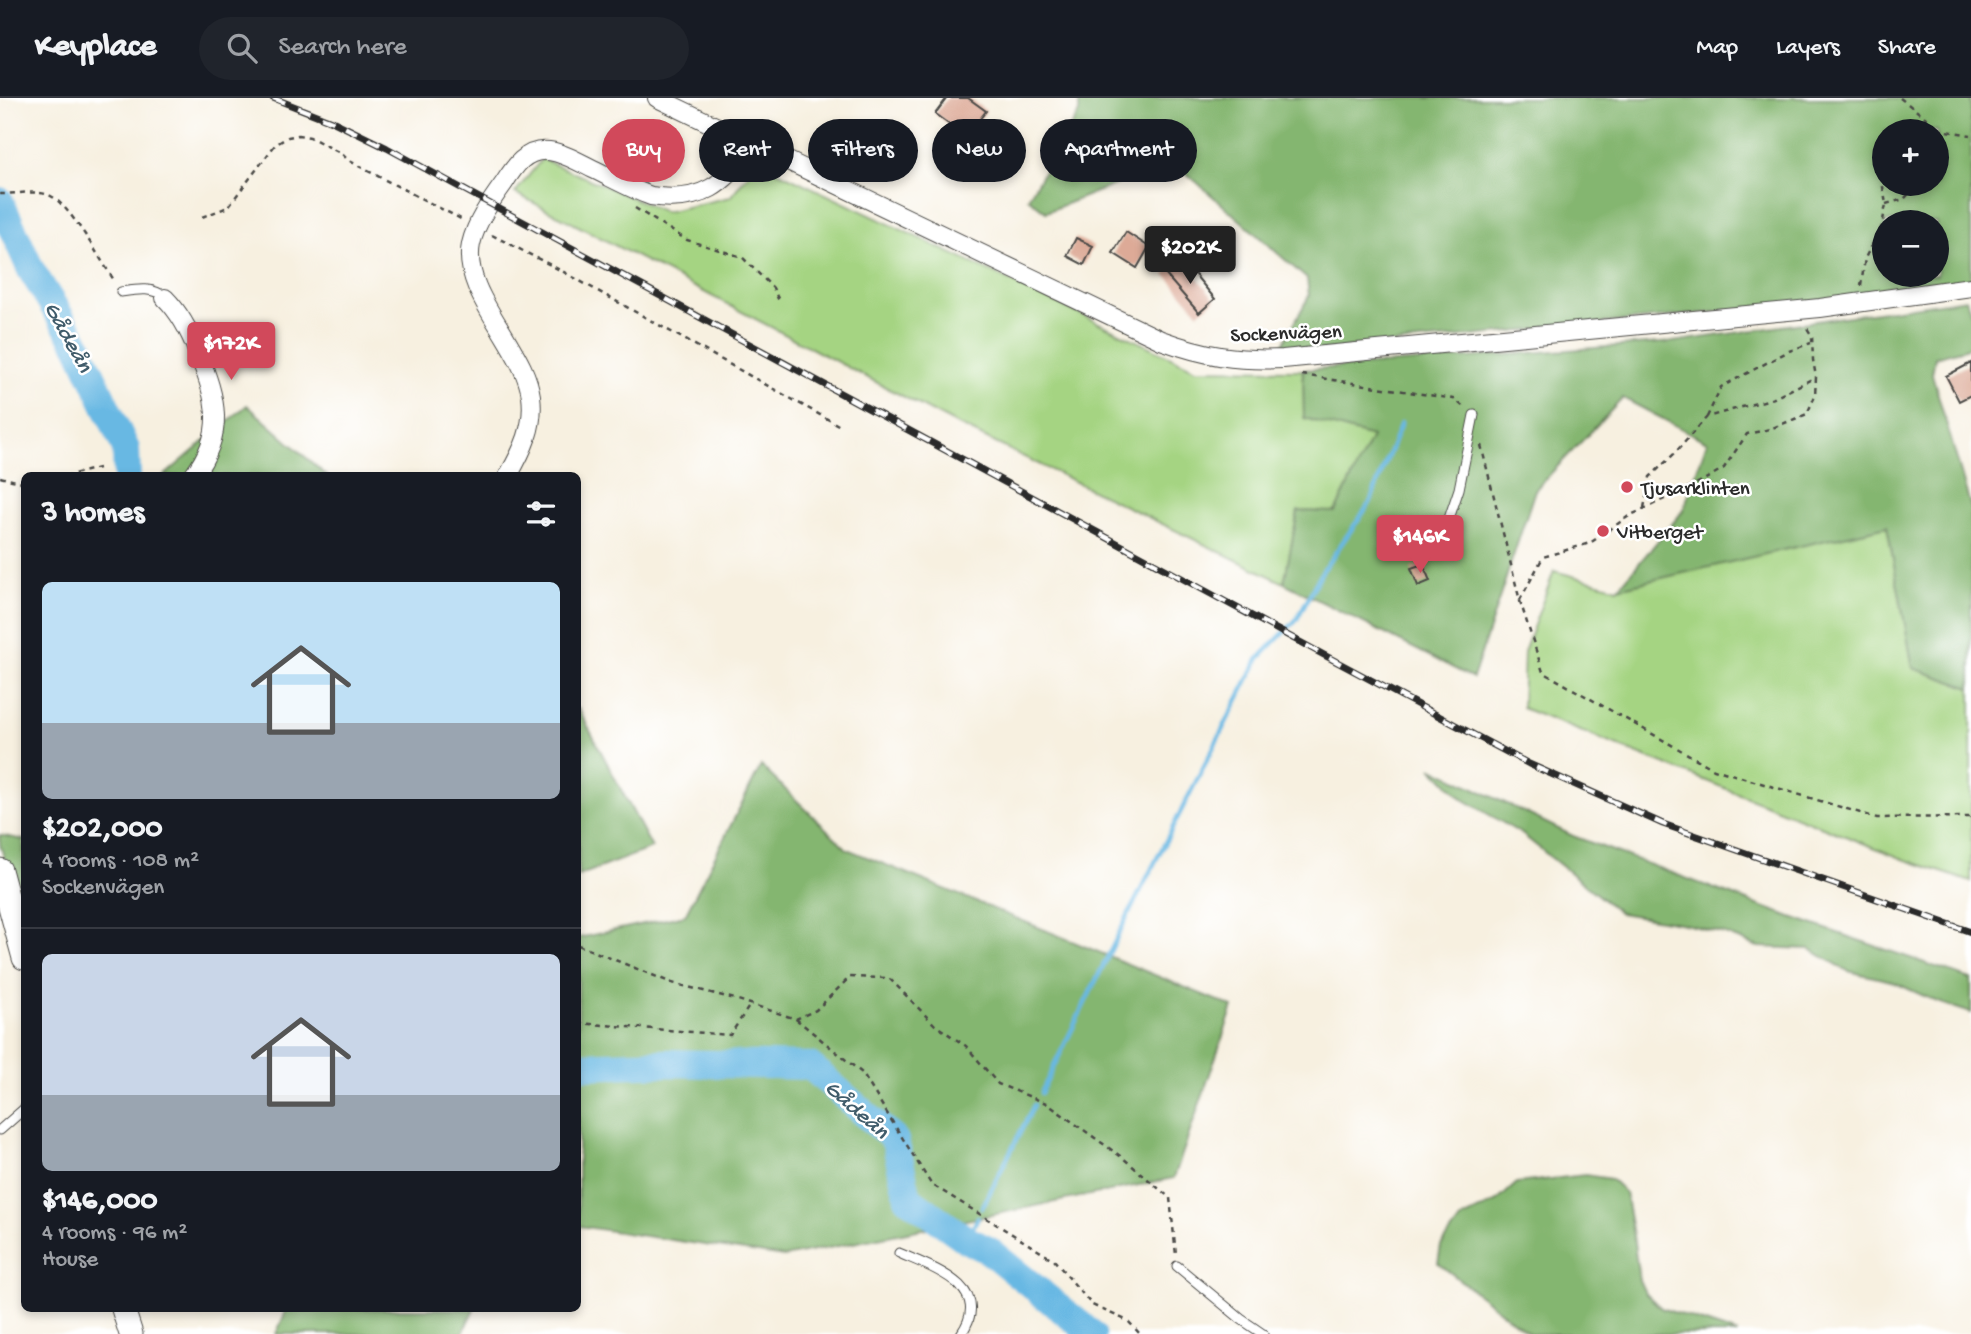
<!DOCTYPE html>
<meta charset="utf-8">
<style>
:root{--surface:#171b24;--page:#20242c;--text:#f1f3f6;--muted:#9ea1a6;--line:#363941;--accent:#d1495b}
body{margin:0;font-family:"Gochi Hand",sans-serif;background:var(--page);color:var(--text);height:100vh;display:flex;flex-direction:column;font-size:26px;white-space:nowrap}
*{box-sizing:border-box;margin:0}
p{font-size:23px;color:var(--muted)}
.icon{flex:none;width:38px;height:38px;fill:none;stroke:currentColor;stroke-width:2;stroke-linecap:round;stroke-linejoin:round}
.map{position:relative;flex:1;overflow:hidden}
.panel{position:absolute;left:21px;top:374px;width:560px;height:840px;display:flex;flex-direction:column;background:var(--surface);border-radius:10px;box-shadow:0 4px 10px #0003}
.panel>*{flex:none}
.hud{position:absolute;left:602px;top:21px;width:665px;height:63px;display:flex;gap:14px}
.controls{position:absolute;left:1872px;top:21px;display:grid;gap:14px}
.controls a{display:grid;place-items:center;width:77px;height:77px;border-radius:50%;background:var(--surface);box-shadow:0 4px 10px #0003;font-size:35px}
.price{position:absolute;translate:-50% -60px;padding:0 16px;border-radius:7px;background:var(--accent);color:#fff;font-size:23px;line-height:46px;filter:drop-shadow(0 2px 4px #0008)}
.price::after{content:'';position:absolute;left:50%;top:42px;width:21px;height:16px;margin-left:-10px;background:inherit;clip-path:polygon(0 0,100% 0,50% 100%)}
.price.on{background:#222;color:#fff}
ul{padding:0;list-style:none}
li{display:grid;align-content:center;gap:14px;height:371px;padding:0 21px}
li+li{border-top:2px solid var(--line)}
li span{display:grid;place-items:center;height:217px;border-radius:10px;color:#555}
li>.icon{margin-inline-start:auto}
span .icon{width:126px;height:126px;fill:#fffc;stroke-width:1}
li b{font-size:30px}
h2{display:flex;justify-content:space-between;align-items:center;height:84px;padding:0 21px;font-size:30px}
.pill{padding:0 24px;border-radius:32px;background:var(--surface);box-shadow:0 4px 10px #0003;font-size:24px;line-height:63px}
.pill.on{background:var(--accent);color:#fff}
header{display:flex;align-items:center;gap:42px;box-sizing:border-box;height:98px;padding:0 35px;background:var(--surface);border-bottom:2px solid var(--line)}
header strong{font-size:33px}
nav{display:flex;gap:38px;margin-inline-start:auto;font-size:24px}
.search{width:490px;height:63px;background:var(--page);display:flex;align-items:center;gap:18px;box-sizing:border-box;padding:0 24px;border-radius:38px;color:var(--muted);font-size:26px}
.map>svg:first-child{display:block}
.green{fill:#a5d482;stroke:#688056;stroke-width:2}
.forest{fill:#84b670;stroke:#58704e;stroke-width:2;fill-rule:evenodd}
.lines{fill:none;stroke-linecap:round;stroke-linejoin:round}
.stream{stroke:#68b8e3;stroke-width:4.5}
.river{stroke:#68b8e3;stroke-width:28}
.building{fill:#ddaa97}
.service-casing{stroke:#4a4946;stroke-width:11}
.minor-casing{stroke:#4a4946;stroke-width:20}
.tertiary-casing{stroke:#4a4946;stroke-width:25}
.path{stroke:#4a4946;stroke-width:2.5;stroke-dasharray:5 5;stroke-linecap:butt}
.service{stroke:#fff;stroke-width:9}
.minor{stroke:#fff;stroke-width:18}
.tertiary{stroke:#fff;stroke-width:23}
.rail-casing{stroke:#2b2b2b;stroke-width:7}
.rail{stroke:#fff;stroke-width:4.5;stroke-dasharray:13;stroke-linecap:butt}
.poi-dot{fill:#d1495b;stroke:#fff;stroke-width:2.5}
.labels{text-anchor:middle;stroke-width:5;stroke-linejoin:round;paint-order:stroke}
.street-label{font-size:21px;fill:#2b2b2b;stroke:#fff}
.poi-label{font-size:21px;fill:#2b2b2b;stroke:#fff;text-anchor:start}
.water-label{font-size:23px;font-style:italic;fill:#405c6b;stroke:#fff}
</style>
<header>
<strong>Keyplace</strong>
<div class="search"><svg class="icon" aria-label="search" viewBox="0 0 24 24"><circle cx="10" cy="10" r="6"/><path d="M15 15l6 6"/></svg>Search here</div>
<nav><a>Map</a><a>Layers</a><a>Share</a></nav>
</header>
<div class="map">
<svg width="1971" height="1236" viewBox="0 0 1971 1236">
<rect width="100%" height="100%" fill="#fff"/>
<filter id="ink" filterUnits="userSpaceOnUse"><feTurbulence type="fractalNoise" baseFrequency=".0143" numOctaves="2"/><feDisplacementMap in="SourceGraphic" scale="14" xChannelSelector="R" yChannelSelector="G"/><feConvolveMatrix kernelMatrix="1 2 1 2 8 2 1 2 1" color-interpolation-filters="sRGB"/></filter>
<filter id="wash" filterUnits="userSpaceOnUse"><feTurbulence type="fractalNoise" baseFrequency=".00686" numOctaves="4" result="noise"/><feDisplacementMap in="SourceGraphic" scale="28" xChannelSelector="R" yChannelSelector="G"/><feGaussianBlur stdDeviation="1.57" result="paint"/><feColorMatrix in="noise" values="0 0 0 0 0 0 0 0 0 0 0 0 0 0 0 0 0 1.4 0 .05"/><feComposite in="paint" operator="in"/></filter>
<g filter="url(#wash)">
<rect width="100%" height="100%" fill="#f7f0e0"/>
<!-- green -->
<g class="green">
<polygon points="542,61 665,114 730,99 758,64 1196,271 1303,272 1304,320 1373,338 1335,414 1298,413 1284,485 952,324 515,95"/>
<polygon points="1887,428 1913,570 1971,590 1971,784 1906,762 1522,610 1524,554 1554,473 1618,490"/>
</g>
<!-- forest -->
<g class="forest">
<path d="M1079,0H1971V184L1826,203L1277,257L1309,198L1307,181L1176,66L1159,69L1046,114L1028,100L1079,15ZM1885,33H1937V86H1885ZM1885,124H1937V177H1885Z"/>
<polygon points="1966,201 1971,216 1971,249 1935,259 1932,276 1971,410 1971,590 1913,570 1887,428 1618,490 1683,413 1707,344 1623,300 1535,392 1473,580 1284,485 1298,413 1335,414 1372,339 1304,320 1303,272 1673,244"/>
<polygon points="247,307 327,378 164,378"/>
<polygon points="578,610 652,750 578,778"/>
<polygon points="761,668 847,751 1233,909 1174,1080 784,1159 578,1128 578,840 685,817"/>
<polygon points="1431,669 1573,738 1771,812 1971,881 1971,915 1935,903 1891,883 1848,873 1810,851 1758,849 1725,836 1685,826 1620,815 1523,737 1463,701"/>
<polygon points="0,737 24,742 24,829 0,746"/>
<polygon points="1585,1077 1611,1081 1625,1095 1633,1137 1639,1182 1645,1195 1661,1210 1738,1236 1530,1236 1438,1165 1441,1148 1461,1121 1496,1104 1517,1085"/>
<polygon points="287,1211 474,1211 462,1236 276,1236"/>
</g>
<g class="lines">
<!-- stream -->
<g class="stream">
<polyline points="1041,995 1123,827 1259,560 1297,521 1321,475 1370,405 1401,325"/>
<polyline points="982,1110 1034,1007"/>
<polyline points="967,1142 978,1119"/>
</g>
<!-- river -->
<g class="river">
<polyline points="0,103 31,172 78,247 126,351 127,378"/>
<polyline points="578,968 667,965 810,968 895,1042 908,1100 967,1142 988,1152 1092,1236"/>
</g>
</g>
<g id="blocks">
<!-- building -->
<g class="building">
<polygon points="947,0 968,0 986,13 966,39 935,16"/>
<polygon points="1126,134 1149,149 1137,170 1113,155"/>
<polygon points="1076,140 1093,148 1084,167 1067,158"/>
<polygon points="1182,161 1215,201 1199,215 1165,176"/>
<polygon points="1971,265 1971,297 1959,303 1946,278"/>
<polygon points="1423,466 1430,483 1418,488 1411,470"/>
</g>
</g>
</g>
<g filter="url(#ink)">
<use href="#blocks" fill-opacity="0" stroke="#4a4946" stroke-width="2"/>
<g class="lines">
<!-- service casing -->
<g class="service-casing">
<g id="service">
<path d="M121,194C135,192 154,188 165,200"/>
<polyline points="1440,447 1459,391 1474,317"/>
<polyline points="0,1032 24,1011"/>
<path d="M899,1155C933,1170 994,1189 961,1236"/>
<polyline points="1177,1168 1241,1221 1263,1236"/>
</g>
</g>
<!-- minor casing -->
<g class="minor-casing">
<g id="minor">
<path d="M657,0L1161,242C1205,258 1237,263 1283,261L1820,210L1971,189"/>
<path d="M165,200C181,216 190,234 198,255C217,302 226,335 193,378"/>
<path d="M508,378C523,352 535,328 531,298C528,278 518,261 508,244C492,216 464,180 471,146C476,124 491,103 504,85C514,69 526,50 549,53C564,55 579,64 593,71C612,80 631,91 651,98C702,106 725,86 754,47"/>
</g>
</g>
<!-- tertiary casing -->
<g class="tertiary-casing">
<g id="tertiary">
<polyline points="0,772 24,860"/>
<polyline points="123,1211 131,1236"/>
</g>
</g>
<!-- path -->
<g class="path">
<polyline points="1900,0 1926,20 1935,31 1971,37"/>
<path d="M1903,33C1915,25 1925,23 1936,33"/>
<polyline points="1937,36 1940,41 1937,51"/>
<path d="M0,96C15,96 35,92 49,97C69,105 101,163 114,182"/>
<polyline points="1886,106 1904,101 1918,86"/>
<polyline points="635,110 687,142 742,159 773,190 780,205"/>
<polyline points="202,119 228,109 275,47 288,39 298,37 310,39 342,56 348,62 366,72 461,121"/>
<polyline points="492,137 562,173 840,328"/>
<polyline points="1861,188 1865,160 1882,128 1886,106 1880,72 1885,60"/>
<polyline points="1302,277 1454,301 1465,310"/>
<polyline points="1707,319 1721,289 1789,253 1811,245"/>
<polyline points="1481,347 1520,503 1543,574 1714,671 1877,720 1971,719"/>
<polyline points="65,378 99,370"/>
<polyline points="0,379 24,385"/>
<polyline points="1644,410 1650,379 1675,355 1707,319 1774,300 1816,279"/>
<polyline points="1520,502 1543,459 1590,445 1629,418 1704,382 1724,370 1747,336 1770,331 1807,316 1815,298 1816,279 1813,262 1812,238 1807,230 1809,228"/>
<polyline points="578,847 672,885 735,901 796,921 816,912 850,879 889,880 935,927 966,948 998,986 1046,1005 1123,1060 1170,1100 1176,1157"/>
<polyline points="796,921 862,975 931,1086 1054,1162 1092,1207 1128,1223 1140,1236"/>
<polyline points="578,925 730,937 750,907"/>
</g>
<!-- service -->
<use href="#service" class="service"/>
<!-- minor -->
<use href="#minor" class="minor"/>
<!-- tertiary -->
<use href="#tertiary" class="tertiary"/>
<!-- rail casing -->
<g class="rail-casing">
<polyline id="rail" points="273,0 334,24 387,50 1324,557 1529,666 1663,726 1971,834"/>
</g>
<!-- rail -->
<use href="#rail" class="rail"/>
</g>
</g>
<!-- markers -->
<g class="poi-dot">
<circle cx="1627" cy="389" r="7"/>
<circle cx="1603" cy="433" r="7"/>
</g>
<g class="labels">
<!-- street labels -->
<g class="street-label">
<text transform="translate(1286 234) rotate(-2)" y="7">Sockenvägen</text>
</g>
<!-- poi labels -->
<g class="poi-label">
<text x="1641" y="396">Tjusarklinten</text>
<text x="1617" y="440">Vitberget</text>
</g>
<!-- water labels -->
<g class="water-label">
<text transform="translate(70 238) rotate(61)" y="8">Gådeån</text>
<text transform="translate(858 1010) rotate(41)" y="8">Gådeån</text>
</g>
</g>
</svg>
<div class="controls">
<a>+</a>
<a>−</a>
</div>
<b class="price on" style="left:1190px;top:188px">$202K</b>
<b class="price" style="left:231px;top:284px">$172K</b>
<b class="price" style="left:1420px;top:477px">$146K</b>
<div class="hud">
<a class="pill on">Buy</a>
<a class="pill">Rent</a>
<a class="pill">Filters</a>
<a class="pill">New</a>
<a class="pill">Apartment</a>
</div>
<section class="panel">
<h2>3 homes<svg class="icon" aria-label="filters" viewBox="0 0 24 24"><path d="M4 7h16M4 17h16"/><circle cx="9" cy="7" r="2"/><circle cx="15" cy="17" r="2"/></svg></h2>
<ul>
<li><span style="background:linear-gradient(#bfe0f5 65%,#9aa5b1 0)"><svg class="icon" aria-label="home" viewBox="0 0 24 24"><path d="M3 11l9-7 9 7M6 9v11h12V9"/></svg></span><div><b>$202,000</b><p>4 rooms · 108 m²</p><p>Sockenvägen</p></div></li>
<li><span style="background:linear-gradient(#c9d6e8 65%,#9aa5b1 0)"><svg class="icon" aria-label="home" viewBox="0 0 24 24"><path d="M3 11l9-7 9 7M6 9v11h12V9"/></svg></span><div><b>$146,000</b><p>4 rooms · 96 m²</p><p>House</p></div></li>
</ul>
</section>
</div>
